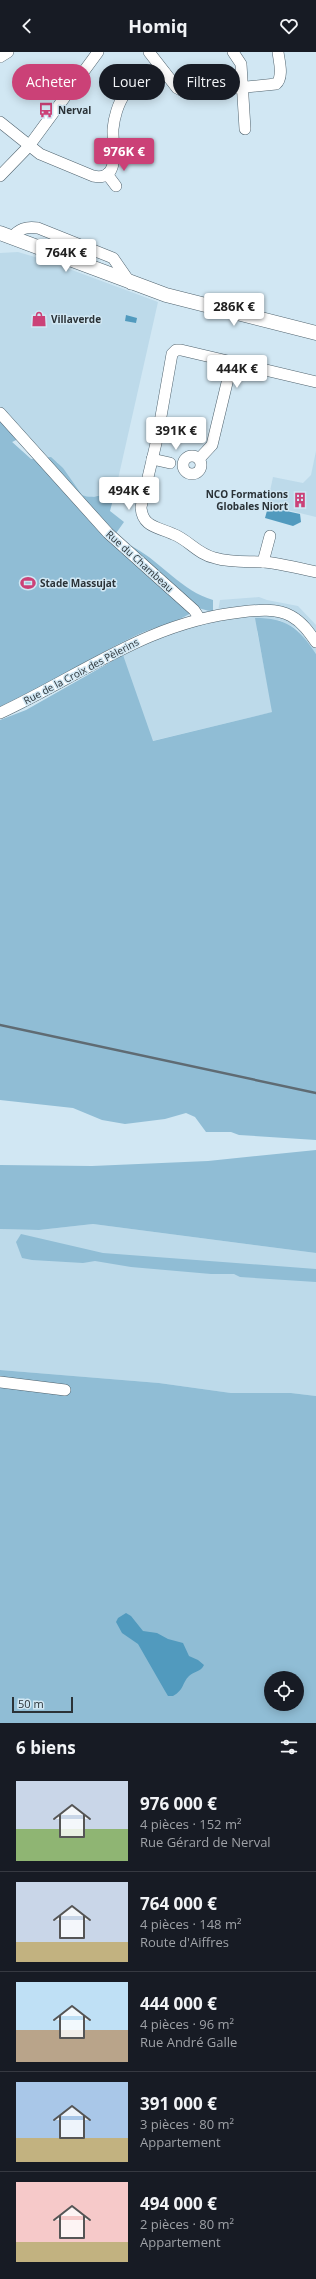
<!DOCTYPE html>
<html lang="fr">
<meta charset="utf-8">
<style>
:root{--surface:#171b24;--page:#20242c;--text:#f1f3f6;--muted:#9ea1a6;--line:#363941;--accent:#cb4177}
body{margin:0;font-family:"Open Sans",sans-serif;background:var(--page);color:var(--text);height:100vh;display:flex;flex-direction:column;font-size:15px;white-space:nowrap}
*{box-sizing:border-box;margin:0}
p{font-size:13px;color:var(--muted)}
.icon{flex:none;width:22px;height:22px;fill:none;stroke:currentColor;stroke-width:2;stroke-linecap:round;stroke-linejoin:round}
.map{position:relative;height:1671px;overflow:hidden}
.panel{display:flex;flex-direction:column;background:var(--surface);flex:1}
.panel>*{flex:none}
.banner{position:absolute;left:12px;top:12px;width:292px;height:36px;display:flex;gap:8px}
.tools{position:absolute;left:264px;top:1619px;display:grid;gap:8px}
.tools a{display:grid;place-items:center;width:40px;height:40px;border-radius:50%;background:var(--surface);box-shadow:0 2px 10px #0003;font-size:20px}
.scale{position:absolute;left:12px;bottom:10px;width:61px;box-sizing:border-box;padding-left:4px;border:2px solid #2a3237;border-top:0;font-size:11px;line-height:14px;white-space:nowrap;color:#2a3237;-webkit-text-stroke:3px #d1e7f3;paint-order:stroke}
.price{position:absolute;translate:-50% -34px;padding:0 9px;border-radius:4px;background:#fff;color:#222;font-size:13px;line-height:26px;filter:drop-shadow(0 1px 2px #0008)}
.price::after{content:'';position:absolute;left:50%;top:24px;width:12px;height:9px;margin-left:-6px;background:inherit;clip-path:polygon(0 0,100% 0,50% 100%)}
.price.on{background:var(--accent);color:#fff}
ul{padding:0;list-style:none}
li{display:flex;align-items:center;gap:12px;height:100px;padding:0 16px}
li+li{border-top:1px solid var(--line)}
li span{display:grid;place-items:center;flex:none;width:112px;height:80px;border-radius:0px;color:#555}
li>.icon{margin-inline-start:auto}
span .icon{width:48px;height:48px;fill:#fffc;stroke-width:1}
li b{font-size:17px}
h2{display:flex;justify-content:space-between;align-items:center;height:48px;padding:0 16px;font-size:17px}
.chip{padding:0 14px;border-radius:18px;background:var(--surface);box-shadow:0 2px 10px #0003;font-size:14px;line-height:36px}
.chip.on{background:var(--accent);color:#fff}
header{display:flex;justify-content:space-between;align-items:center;height:52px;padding:0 16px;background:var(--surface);font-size:18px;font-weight:700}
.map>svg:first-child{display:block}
.built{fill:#bddaea}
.green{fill:#90bdd5;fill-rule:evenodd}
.water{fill:#519abe}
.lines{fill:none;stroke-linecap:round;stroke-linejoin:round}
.minor-casing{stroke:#4f626d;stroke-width:12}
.major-casing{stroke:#4f626d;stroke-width:15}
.minor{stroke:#fff;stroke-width:11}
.major{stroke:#fff;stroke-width:14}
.rail{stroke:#5f6b73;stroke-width:2.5}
.labels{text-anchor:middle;stroke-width:3;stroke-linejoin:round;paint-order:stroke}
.poi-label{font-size:10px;font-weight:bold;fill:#2a3237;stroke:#d1e7f3;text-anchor:start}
.street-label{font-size:10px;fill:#2a3237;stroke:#d1e7f3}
</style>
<header><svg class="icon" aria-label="back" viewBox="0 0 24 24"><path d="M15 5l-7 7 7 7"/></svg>Homiq<svg class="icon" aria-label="heart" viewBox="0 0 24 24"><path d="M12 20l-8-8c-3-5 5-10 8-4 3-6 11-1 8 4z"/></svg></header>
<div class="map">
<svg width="316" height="1671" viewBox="0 0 316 1671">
<rect width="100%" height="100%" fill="#d1e7f3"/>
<!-- built -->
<g class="built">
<polygon points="18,200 45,208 158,250 116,436 108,441 88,446 82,443 57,410 38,407 20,386 12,390 31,407 0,441 0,201"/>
<polygon points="316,399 316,465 267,453 273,425 303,431 311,423"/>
<polygon points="259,545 267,548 298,554 316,573 316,602 297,577 279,568 257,579 273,660 152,689 118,592 151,577 188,564 206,559 218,559 220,548"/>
<polygon points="93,1172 316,1201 316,1344 291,1341 231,1341 159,1331 0,1318 0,1177 39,1178"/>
</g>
<!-- green -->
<g class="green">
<path d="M0,365L20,386L12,390L31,407L51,405L63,416L82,443C93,448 106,442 116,436L110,459L124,470L114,484C121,490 127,492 135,496C162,511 182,539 213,548V560L198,556C180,571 155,574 135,584C89,606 46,634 0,655Z"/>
<path d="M255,566C287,566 299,576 316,602V1088L239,1083L231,1080H206L195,1065L186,1061L165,1067L125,1072L102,1068L73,1056L0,1048V668L26,658L123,603L153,689L272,660Z"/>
<polygon points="316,1098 316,1201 93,1172 39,1178 0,1177 0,1113 92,1114 208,1109"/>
<polygon points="21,1182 103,1201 316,1217 316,1230 240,1225 234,1222 211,1222 131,1215 95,1209 83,1211 32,1208 22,1206 16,1190"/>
<path d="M0,1318L159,1331L231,1341H291L316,1344V1671H0ZM271,1626H297V1652H271Z"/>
</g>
<!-- water -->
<g class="water">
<polygon points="126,263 137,266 136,271 125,269"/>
<polygon points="268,455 300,462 301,470 293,474 265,466"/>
<path d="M126,1561L131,1564L143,1579L157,1581L168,1587L183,1591L189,1604L198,1608L204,1613C201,1620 194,1619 189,1624C182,1631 184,1638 173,1644H168L165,1639L138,1592L122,1581L116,1570L118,1566Z"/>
</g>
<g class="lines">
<!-- minor casing -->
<g class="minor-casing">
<g id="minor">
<path d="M149,0L177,36L187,41L276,32C284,25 279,9 278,0"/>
<polyline points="233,0 241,12 245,77"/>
<polyline points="0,5 8,0"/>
<path d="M0,70L40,102L93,124C122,130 112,93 113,77C114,66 118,51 125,42C131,34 142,36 150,32C156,29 161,24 165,21"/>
<polyline points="107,122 116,134"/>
<polyline points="0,124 29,94 98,0"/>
<path d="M11,186C19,177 26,174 38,176L113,206L131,232"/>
<path d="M232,310L181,298H176L172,302L157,387L141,455C142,475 158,475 173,482C189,488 197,502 215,506C232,511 248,509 264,510C282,512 299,516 316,520"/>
<polyline points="0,361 108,481 194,558 200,567"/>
<circle cx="192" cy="413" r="9"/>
<polyline points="152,407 170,411"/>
<polyline points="199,407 212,393 232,310 316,330"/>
<polyline points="263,510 270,484"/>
<path d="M0,661C82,623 148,570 241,560C257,558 277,556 291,564C302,570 309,580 316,590"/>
<polyline points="0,1330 65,1338"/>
</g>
</g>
<!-- major casing -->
<g class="major-casing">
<polyline id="major" points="0,181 166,243 316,281"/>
</g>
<!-- minor -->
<use href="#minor" class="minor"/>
<!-- major -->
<use href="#major" class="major"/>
<!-- rail -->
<polyline class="rail" points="0,973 316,1041"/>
</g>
<!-- icons -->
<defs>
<g id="bus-bare" transform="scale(1.2)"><path d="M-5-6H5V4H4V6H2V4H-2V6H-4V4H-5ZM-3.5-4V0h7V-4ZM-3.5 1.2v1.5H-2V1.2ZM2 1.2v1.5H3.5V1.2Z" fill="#cb4177" stroke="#d1e7f3" stroke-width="2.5" paint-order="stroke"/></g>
<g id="shop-bare" transform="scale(1.2)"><path d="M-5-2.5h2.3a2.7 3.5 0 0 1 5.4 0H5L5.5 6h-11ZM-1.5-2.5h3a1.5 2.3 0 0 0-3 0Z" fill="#cb4177" stroke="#d1e7f3" stroke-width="2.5" paint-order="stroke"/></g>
<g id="building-bare" transform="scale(1.2)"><path d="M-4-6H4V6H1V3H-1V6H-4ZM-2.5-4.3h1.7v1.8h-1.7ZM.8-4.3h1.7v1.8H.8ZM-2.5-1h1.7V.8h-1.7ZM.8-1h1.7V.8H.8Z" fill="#cb4177" stroke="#d1e7f3" stroke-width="2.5" paint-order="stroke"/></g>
<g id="stadium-bare" transform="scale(1.2)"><path d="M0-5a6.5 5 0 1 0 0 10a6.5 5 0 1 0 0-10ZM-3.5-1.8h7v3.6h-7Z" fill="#cb4177" stroke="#d1e7f3" stroke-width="2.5" paint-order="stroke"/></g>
</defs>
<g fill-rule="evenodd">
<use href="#bus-bare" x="46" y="58"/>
<use href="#shop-bare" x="39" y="267"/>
<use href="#building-bare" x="300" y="448"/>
<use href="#stadium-bare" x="28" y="531"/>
</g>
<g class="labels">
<!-- poi labels -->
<g class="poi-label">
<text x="58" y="62">Nerval</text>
<text x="51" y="271">Villaverde</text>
<text x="288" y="446" text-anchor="end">NCO Formations<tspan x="288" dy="12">Globales Niort</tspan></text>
<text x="40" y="535">Stade Massujat</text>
</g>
<!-- street labels -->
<g class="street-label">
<text transform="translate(140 509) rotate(42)" y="4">Rue du Chambeau</text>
<text transform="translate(81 619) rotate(-28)" y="4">Rue de la Croix des Pèlerins</text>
</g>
</g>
</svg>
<div class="tools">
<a><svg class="icon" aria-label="locate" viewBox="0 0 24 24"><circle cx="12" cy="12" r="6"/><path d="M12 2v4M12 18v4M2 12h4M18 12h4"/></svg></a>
</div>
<div class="scale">50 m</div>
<b class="price on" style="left:124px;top:120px">976K €</b>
<b class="price" style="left:66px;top:221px">764K €</b>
<b class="price" style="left:234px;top:275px">286K €</b>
<b class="price" style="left:237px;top:337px">444K €</b>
<b class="price" style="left:176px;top:399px">391K €</b>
<b class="price" style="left:129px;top:459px">494K €</b>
<div class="banner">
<a class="chip on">Acheter</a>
<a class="chip">Louer</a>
<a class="chip">Filtres</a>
</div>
</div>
<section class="panel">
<h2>6 biens<svg class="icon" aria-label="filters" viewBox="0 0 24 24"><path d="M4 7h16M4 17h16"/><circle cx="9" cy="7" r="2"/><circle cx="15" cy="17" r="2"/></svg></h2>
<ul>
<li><span style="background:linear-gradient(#c9d6e8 60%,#8fb573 0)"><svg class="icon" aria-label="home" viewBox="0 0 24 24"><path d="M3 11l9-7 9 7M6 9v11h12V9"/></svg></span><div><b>976 000 €</b><p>4 pièces · 152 m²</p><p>Rue Gérard de Nerval</p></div></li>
<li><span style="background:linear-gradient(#c9d6e8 75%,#c2b280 0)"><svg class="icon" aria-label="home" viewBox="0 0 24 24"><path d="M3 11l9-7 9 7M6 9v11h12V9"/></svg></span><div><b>764 000 €</b><p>4 pièces · 148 m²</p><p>Route d'Aiffres</p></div></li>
<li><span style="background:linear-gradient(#bfe0f5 60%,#b9a48a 0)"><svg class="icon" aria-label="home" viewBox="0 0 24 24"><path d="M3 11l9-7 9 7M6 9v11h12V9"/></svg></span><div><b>444 000 €</b><p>4 pièces · 96 m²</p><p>Rue André Galle</p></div></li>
<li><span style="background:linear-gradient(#a9c7e8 70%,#c2b280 0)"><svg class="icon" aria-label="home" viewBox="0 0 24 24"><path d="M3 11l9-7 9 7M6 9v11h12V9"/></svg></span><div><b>391 000 €</b><p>3 pièces · 80 m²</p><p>Appartement</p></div></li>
<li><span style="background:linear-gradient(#f6c9c9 75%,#c2b280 0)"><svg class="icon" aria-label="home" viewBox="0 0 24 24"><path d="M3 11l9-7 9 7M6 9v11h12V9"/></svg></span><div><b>494 000 €</b><p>2 pièces · 80 m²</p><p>Appartement</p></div></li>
</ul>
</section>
